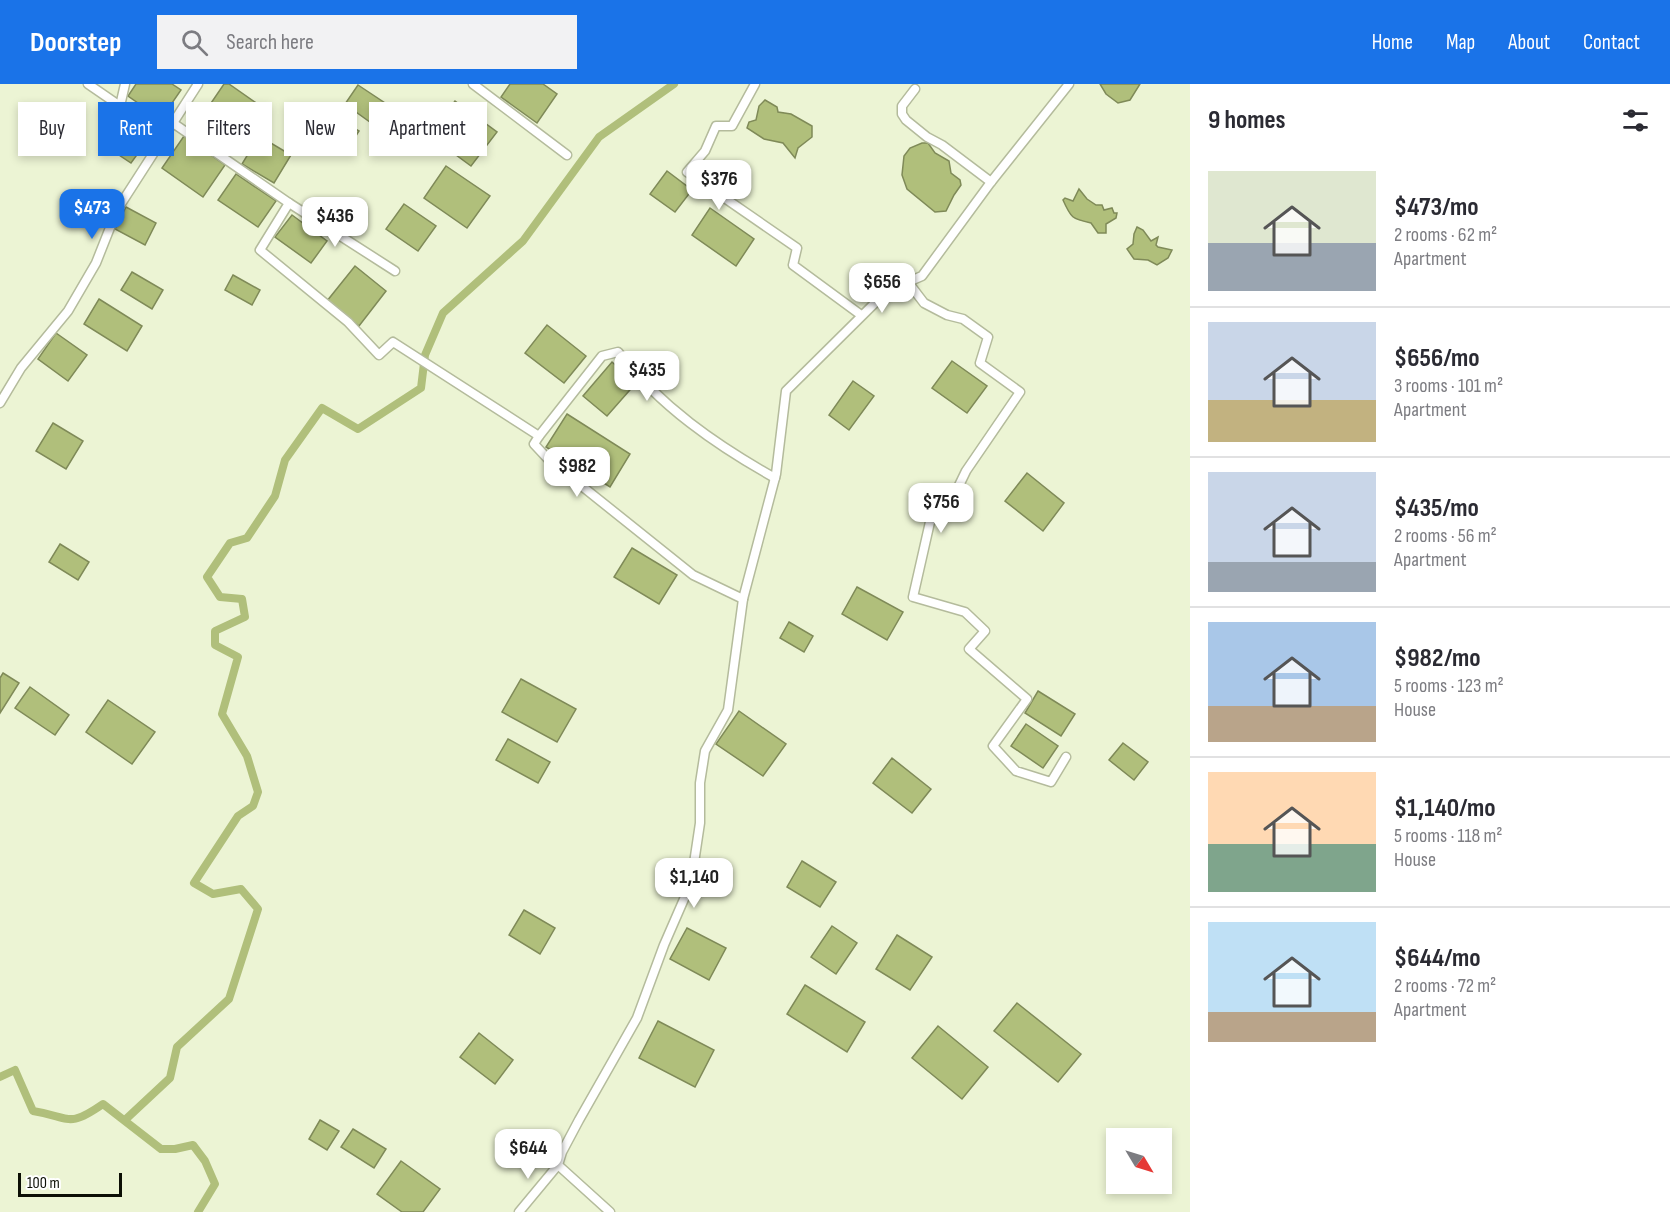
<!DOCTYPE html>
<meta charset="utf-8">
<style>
:root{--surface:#fff;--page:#f2f2f3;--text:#2b2b33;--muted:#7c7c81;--line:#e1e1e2;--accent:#1a73e8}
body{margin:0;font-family:"Sofia Sans Condensed",sans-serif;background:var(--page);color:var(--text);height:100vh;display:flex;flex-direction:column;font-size:22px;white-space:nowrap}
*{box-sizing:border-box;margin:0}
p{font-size:20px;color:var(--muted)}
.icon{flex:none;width:33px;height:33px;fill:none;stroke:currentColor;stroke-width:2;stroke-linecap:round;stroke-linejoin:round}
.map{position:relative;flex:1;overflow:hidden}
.details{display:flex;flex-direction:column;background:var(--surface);width:480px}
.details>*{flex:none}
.top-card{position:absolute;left:18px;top:18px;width:570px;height:54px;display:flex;gap:12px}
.needle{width:39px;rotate:128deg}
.tools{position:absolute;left:1106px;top:1044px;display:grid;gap:12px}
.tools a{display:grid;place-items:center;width:66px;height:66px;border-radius:0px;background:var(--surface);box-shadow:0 3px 9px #0003;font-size:30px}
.scale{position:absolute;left:18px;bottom:15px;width:104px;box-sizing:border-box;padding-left:6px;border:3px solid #0c0f05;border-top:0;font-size:16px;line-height:21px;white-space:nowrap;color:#0c0f05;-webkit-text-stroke:4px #fff;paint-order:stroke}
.price{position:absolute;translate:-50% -51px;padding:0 14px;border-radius:12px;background:#fff;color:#222;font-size:20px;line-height:39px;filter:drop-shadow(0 2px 3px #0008)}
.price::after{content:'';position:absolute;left:50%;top:36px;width:18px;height:14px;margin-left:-9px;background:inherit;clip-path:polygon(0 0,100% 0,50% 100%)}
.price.selected{background:var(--accent);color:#fff}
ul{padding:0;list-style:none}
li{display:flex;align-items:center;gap:18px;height:150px;padding:0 18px}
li+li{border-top:2px solid var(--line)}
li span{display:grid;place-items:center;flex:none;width:168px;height:120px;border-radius:0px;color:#555}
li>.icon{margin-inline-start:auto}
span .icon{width:72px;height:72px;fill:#fffc;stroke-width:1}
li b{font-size:26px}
h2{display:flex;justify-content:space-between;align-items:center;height:72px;padding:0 18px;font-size:26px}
.pill{padding:0 21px;border-radius:0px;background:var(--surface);box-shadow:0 3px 9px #0003;font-size:21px;line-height:54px}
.pill.selected{background:var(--accent);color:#fff}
header{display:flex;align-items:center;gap:36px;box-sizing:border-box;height:84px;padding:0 30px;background:var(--accent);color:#fff}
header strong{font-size:28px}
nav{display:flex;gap:33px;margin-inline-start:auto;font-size:21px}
.search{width:420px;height:54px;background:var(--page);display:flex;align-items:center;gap:15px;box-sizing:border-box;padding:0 21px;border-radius:0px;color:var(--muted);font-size:22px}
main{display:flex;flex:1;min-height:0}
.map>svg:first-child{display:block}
.water{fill:#b0bf7b;stroke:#7f8a58;stroke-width:1.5}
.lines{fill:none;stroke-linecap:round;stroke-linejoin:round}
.canal{stroke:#b0bf7b;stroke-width:8}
.minor-casing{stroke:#b4bb9c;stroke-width:11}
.minor{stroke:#fff;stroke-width:8}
</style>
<header>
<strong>Doorstep</strong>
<div class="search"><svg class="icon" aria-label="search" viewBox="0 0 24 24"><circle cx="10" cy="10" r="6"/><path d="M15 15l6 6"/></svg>Search here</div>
<nav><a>Home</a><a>Map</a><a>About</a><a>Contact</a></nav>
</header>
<main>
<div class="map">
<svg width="1190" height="1128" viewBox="0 0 1190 1128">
<rect width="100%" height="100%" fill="#ecf4d4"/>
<!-- water -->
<g class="water">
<polygon points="136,0 172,0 181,6 161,35 128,12"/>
<polygon points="224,0 229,0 259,21 242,45 209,22"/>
<polygon points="510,0 543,0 557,10 537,39 501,13"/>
<polygon points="1100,0 1140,0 1130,16 1118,19 1106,10"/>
<polygon points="358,1 388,21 374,41 345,20"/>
<polygon points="765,16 777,23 778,28 791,30 812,42 812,53 798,64 795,74 783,59 764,55 747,44 749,38 756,36 759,22"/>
<polygon points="455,17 497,48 471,82 429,51"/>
<polygon points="329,29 359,47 347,66 317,47"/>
<polygon points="120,39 147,57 131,79 104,61"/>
<polygon points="184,52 225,81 203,113 162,84"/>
<polygon points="259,52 291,71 274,99 242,80"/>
<polygon points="922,59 928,59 935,69 949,77 951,89 960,96 961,101 954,111 946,127 935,128 907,105 902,91 904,72 910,64"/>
<polygon points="446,82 490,112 467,144 424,114"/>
<polygon points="667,87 692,106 675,128 650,110"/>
<polygon points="236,90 276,117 258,143 218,116"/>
<path d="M1079,105L1087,115L1096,121H1102L1104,126L1112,124L1114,129H1117L1116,134L1106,140V149H1098L1091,139C1072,135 1071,134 1063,116L1065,114L1073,117Z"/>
<polygon points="404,120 436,142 418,167 386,145"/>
<polygon points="126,123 156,139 145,161 115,145"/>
<polygon points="710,124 754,155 736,182 692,151"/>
<polygon points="292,131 327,157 311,179 275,153"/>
<polygon points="1137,143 1143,146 1151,157 1158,153 1156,161 1158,163 1172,166 1168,174 1157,181 1148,176 1134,175 1127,165 1133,160 1134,150"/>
<polygon points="355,182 386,207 359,242 327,217"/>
<polygon points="132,188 163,206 152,225 121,206"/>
<polygon points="233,191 260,206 252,221 225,206"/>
<polygon points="99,215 142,242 127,267 84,240"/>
<polygon points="547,241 586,272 564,299 525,269"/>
<polygon points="56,249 87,271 68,297 38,275"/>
<polygon points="952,277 987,302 967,329 932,304"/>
<polygon points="612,278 636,299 607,332 583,312"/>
<polygon points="853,297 874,312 849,346 829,331"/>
<polygon points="567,330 630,370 610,403 546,363"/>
<polygon points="53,339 83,357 66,385 36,367"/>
<polygon points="1027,389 1064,419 1043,447 1005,417"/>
<polygon points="60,460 89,478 78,496 49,478"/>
<polygon points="632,464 677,491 659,520 614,493"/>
<polygon points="857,503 903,528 887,556 842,530"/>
<polygon points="789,538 813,552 804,568 780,554"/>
<polygon points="3,589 19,599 0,629 0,594"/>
<polygon points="521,595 576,625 557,658 502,628"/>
<polygon points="30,603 69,631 55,651 15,624"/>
<polygon points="1038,607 1075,630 1061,652 1025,629"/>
<polygon points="108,616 155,648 132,680 86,648"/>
<polygon points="739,627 786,660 763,692 716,660"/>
<polygon points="1026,640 1058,662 1043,684 1011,662"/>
<polygon points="508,655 550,678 538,699 496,676"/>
<polygon points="1123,659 1148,678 1134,696 1109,676"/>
<polygon points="892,674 931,705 912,729 873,699"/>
<polygon points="802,777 836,798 820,823 787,803"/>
<polygon points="524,826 555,844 540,870 509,851"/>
<polygon points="832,842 857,859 836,890 811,873"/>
<polygon points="687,844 726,864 709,896 670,875"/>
<polygon points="897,851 932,873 910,906 876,885"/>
<polygon points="805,901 865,938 847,968 787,930"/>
<polygon points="1017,919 1081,970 1058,998 994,947"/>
<polygon points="658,937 714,966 695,1003 639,974"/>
<polygon points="938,942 988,983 962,1015 912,974"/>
<polygon points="479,949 513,976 495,1000 460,973"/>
<polygon points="320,1036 339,1047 327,1066 309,1055"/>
<polygon points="353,1045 386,1065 374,1084 341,1063"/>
<polygon points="401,1077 440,1105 423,1128 402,1128 377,1110"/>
</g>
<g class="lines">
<!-- canal -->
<g class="canal">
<path d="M0,993L15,986L33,1027C71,1033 67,1045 103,1020L161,1065H175L193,1061L205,1077L215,1100L198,1128"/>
<polyline points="125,1036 170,994 177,963 229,915 258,825 241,805 213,810 194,799 238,732 253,722 258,708 247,672 222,630 238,573 215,561 215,547 245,533 242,515 220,513 207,493 230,459 247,454 275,412 285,376 322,324 358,345 421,304 425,271 443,229 523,157 599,53 674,0"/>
</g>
<!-- minor casing -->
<g class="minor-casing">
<g id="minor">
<polyline points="88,0 120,22"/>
<polyline points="125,0 120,22 164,53"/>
<polyline points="473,0 567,71"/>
<polyline points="755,0 732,42 716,42 705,67 687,88 797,164 793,181 861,231"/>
<polyline points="915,5 902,22 902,30 906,36 927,53 942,61 991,98"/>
<polyline points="173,39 289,119 260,166 348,238 379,271 393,258 539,352 534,360 548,375 693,491 743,515"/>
<polyline points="289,119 395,187"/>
<polyline points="908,198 924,219 947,231 963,235 988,253 980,279 1020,308 966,387 952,416 930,438 913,513 965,528 985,547 969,565 1027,615 993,662 1016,687 1051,698 1066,673"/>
<polyline points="0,319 21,284 68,227 96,179 117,126 198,0"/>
<path d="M539,352L602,272L618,268C660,322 716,361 775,394"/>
<polyline points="519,1128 558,1081"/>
<polyline points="610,1128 558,1081 562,1068 579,1036 637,934 664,861 691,799 700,739 700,699 705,667 728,626 743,515 776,390 786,307 887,207 922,192 991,98 1069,0"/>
</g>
</g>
<!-- minor -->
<use href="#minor" class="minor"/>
</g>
</svg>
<div class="tools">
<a><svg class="needle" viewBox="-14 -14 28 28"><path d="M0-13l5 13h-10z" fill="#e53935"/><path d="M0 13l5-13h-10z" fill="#7c7c81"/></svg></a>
</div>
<div class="scale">100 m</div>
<b class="price" style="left:719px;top:127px">$376</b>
<b class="price selected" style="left:92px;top:156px">$473</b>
<b class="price" style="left:335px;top:164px">$436</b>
<b class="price" style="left:882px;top:230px">$656</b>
<b class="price" style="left:647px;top:318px">$435</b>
<b class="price" style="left:577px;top:414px">$982</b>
<b class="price" style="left:941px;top:450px">$756</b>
<b class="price" style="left:694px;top:825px">$1,140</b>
<b class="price" style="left:528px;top:1096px">$644</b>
<div class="top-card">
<a class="pill">Buy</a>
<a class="pill selected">Rent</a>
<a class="pill">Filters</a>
<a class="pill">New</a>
<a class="pill">Apartment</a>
</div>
</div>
<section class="details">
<h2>9 homes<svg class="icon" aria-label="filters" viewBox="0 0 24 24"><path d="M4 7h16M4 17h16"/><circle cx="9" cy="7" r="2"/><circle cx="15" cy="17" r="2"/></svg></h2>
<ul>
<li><span style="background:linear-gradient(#dfe7d0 60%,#9aa5b1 0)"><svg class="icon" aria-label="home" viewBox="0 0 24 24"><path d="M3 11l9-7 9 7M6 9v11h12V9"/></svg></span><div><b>$473/mo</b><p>2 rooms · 62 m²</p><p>Apartment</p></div></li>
<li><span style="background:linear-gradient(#c9d6e8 65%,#c2b280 0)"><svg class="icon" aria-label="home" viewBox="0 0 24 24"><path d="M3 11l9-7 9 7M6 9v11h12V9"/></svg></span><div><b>$656/mo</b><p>3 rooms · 101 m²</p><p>Apartment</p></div></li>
<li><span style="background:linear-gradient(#c9d6e8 75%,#9aa5b1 0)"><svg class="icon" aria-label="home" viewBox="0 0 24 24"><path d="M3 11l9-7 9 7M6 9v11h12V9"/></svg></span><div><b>$435/mo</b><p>2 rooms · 56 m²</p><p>Apartment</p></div></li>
<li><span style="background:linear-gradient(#a9c7e8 70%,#b9a48a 0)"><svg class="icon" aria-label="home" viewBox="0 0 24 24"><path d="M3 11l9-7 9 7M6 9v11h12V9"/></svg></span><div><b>$982/mo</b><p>5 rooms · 123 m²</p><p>House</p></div></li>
<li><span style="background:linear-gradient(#ffd9b3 60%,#7fa58c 0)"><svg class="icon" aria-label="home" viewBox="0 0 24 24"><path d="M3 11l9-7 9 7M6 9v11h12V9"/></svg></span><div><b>$1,140/mo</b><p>5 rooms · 118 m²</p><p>House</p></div></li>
<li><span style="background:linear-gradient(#bfe0f5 75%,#b9a48a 0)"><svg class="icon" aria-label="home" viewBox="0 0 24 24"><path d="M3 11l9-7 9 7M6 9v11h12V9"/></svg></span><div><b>$644/mo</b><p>2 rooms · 72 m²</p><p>Apartment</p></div></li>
</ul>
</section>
</main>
